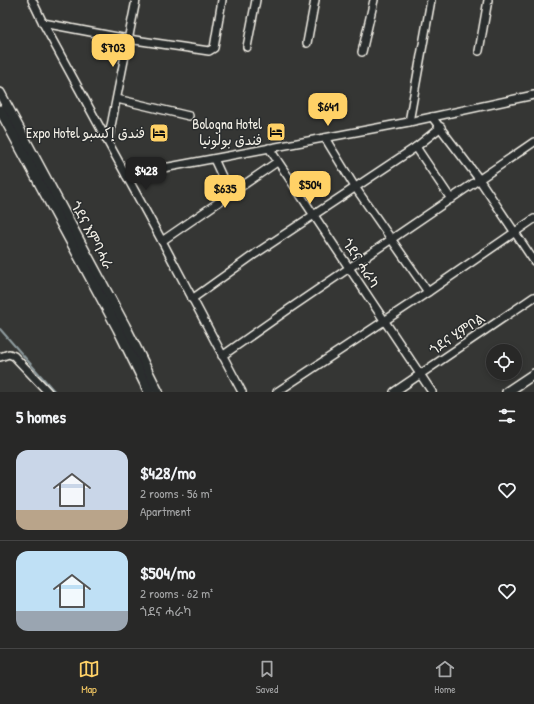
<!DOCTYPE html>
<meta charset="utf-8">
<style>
:root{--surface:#282827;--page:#343433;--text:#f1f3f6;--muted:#a5a6a7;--line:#444;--accent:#ffd166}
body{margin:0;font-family:"Patrick Hand","Playpen Sans Arabic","Noto Sans Ethiopic",sans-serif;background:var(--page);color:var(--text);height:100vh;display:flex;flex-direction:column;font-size:15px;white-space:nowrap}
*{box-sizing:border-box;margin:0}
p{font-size:13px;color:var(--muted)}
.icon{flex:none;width:22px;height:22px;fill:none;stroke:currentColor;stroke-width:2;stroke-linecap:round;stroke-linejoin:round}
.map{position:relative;height:392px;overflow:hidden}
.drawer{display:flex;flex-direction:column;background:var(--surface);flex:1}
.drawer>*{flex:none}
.buttons{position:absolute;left:486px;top:344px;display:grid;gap:8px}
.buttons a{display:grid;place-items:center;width:36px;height:36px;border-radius:50%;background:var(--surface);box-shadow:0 2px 6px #0003,0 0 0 1px var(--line);font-size:20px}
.price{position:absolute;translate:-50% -34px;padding:0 9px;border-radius:8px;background:var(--accent);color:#111;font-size:13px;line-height:26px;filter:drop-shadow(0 1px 2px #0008)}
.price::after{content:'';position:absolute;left:50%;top:24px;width:12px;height:9px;margin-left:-6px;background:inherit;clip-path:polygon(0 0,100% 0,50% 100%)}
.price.on{background:#222;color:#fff}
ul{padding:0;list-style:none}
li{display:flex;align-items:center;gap:12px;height:100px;padding:0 16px}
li+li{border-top:1px solid var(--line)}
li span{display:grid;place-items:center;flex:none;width:112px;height:80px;border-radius:12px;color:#555}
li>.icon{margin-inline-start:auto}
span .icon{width:48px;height:48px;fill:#fffc;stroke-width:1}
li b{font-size:17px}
h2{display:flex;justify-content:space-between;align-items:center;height:48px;padding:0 16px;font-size:17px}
.tabs{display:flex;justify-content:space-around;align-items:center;height:56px;border-top:1px solid var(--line);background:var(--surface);font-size:11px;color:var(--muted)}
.tabs a{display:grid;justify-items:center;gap:2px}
.tabs .on{color:var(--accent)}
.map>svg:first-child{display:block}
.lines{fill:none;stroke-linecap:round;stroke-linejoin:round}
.stream{stroke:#8f9c9f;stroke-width:2}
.minor-casing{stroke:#f4f1e8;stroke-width:10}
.major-casing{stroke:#f4f1e8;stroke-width:12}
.minor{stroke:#2a2d2e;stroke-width:7}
.major{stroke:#2a2d2e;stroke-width:9}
.labels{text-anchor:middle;stroke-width:3;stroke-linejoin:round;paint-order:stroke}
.poi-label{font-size:14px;fill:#f4f1e8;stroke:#2a2d2e;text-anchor:end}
.street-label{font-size:14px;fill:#f4f1e8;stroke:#2a2d2e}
</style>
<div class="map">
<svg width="534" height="392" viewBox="0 0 534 392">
<rect width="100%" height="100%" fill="#353634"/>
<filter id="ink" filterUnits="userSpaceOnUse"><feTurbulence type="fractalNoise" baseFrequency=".025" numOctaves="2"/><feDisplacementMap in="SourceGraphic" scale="8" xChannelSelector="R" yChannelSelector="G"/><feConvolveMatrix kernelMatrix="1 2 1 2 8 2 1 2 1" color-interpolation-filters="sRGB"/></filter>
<g filter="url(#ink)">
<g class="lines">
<!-- stream -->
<polyline class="stream" points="0,329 55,392"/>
<!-- minor casing -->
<g class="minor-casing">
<g id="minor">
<polyline points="32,0 43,23 162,241 242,392"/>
<polyline points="43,23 128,39 209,51 214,48 222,0"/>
<polyline points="307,43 315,0"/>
<polyline points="247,47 256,0"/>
<polyline points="479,51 488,0"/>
<polyline points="362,52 374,0"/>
<polyline points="117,99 189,116"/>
<polyline points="432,117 479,179 534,261"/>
<polyline points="409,122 431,0"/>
<polyline points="325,138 355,187 428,292"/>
<polyline points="108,141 136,0"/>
<polyline points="416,147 451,199"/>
<polyline points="269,148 432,392"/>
<polyline points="214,159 230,194"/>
<polyline points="126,175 409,122 534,95"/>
<polyline points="162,241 277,162"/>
<polyline points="192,299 255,254 416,147 441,127"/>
<polyline points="222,356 289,309 534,142"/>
<polyline points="0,357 9,354 14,356 48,392"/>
<polyline points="277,392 428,292 534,219"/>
<polyline points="394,392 534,297"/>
</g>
</g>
<!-- major casing -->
<g class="major-casing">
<g id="major">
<polyline points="0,93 125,326 158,392"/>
<polyline points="0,110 118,329 149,392"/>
<polyline points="507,392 534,374"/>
</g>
</g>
<!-- minor -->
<use href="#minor" class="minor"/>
<!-- major -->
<use href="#major" class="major"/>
</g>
</g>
<!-- icons -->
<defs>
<g id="hotel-square" transform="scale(1)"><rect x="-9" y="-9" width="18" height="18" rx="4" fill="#ffd166" stroke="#2a2d2e"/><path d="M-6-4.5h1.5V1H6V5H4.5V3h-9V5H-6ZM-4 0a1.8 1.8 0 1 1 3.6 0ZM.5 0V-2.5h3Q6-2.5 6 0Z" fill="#111"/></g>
</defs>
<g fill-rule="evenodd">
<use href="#hotel-square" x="276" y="132"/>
<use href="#hotel-square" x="159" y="133"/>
</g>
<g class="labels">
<!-- poi labels -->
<g class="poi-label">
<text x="262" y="129">Bologna Hotel<tspan x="262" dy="16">فندق بولونيا</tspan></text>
<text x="145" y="138">Expo Hotel فندق إكسبو</text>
</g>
<!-- street labels -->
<g class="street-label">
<text transform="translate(92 235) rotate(62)" y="5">ጎደና እምባሓራ</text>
<text transform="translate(361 263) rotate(57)" y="5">ጎደና ሓራካ</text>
<text transform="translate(457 334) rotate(-34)" y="5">ጎደና ሂምቦል</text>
</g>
</g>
</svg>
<div class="buttons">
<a><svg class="icon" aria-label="locate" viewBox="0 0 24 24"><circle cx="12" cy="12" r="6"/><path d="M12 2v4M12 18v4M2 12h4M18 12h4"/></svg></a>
</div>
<b class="price" style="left:113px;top:68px">$703</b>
<b class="price" style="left:328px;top:127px">$641</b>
<b class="price on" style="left:146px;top:191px">$428</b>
<b class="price" style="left:310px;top:205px">$504</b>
<b class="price" style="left:225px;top:209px">$635</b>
</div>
<section class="drawer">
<h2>5 homes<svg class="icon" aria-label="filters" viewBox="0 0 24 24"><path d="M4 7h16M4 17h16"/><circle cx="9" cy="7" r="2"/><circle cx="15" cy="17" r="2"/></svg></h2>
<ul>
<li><span style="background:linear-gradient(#c9d6e8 75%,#b9a48a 0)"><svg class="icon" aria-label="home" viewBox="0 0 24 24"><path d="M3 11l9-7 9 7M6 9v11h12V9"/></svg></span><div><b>$428/mo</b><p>2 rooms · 56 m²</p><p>Apartment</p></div><svg class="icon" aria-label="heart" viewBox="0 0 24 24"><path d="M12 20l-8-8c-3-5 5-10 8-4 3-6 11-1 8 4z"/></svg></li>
<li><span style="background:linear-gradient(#bfe0f5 75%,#9aa5b1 0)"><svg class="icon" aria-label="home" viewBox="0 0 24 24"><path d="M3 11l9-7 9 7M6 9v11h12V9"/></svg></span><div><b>$504/mo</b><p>2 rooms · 62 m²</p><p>ጎደና ሓራካ</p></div><svg class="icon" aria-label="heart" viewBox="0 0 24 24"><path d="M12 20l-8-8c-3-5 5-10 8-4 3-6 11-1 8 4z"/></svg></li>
</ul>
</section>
<nav class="tabs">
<a class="on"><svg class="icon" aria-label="map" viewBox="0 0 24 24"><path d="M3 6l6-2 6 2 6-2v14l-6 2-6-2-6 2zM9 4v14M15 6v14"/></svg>Map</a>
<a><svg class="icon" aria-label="saved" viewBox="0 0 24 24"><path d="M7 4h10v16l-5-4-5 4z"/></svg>Saved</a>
<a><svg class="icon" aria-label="home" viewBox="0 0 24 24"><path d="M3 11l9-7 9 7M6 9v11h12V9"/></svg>Home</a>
</nav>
